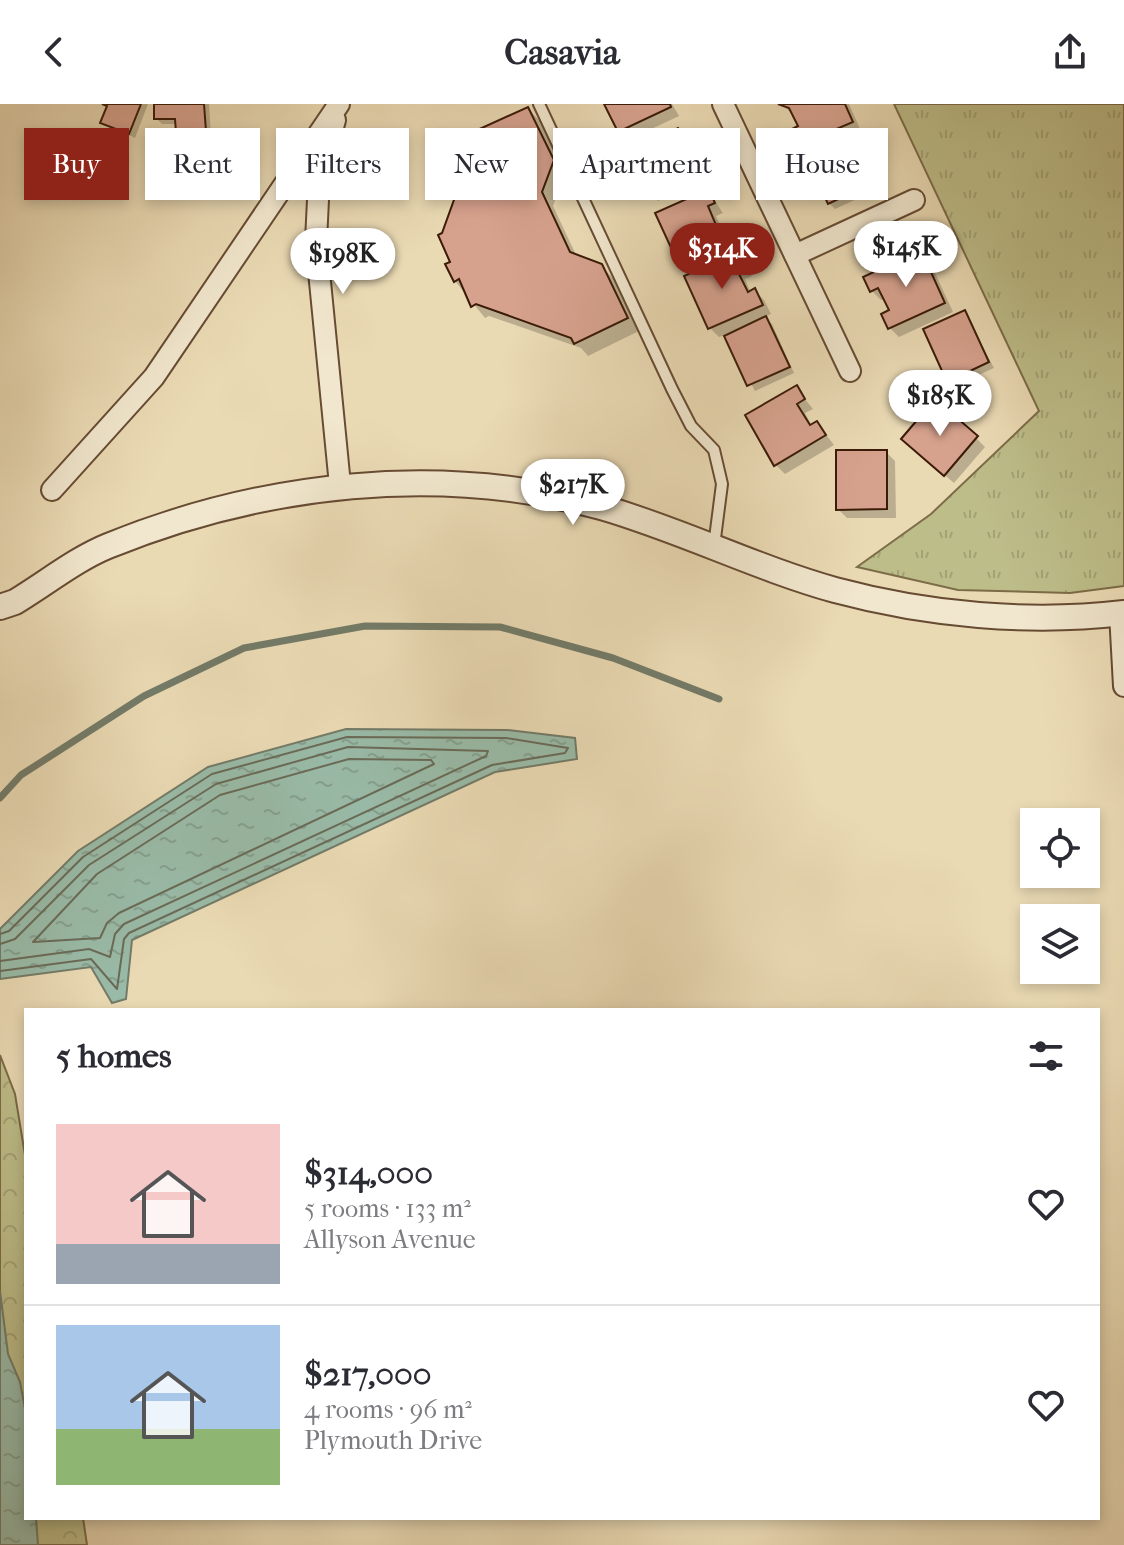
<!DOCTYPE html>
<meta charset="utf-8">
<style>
:root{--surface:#fff;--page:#f7f7f7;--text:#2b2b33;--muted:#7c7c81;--line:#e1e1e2;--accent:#8f2418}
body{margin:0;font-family:"IM FELL French Canon",serif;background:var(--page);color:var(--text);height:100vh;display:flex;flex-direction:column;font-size:30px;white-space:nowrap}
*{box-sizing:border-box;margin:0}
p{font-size:26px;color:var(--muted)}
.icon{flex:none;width:44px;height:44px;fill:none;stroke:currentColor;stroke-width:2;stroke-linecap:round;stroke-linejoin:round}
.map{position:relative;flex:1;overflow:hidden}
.side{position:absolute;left:24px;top:904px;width:1076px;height:512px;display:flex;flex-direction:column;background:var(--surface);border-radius:0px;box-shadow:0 4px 12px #0003}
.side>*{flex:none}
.guide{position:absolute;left:24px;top:24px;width:1076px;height:72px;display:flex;gap:16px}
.fabs{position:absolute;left:1020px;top:704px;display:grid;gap:16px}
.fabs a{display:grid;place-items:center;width:80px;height:80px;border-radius:0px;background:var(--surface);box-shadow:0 4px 12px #0003;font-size:40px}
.price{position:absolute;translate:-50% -68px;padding:0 18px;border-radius:28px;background:#fff;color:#222;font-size:26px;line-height:52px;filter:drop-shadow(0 2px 4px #0008)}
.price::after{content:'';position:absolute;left:50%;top:48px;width:24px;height:18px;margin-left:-12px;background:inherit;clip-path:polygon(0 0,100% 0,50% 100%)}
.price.selected{background:var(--accent);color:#fff}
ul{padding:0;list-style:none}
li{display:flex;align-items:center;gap:24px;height:200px;padding:0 32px}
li+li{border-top:2px solid var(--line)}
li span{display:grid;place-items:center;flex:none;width:224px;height:160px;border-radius:0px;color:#555}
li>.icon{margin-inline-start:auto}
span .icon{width:96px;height:96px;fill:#fffc;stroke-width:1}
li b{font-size:34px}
h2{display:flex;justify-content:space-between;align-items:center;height:96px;padding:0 32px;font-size:34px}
.chip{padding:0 28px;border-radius:0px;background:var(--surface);box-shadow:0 4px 12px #0003;font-size:28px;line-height:72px}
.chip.selected{background:var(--accent);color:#fff}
header{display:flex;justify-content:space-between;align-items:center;height:104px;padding:0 32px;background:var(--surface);font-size:36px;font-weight:700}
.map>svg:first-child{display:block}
.grass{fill:url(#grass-tufts);stroke:#7c6c48;stroke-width:2}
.forest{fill:url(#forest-crowns);stroke:#7c6c48;stroke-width:2}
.water{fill:url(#water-ripples);stroke:#737b68;stroke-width:2}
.shadow{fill:#0003}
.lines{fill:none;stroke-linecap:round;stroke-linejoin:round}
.shore{stroke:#6a6b58;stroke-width:2}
.stream{stroke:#737b68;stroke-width:7}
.building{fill:#d6a18d;stroke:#3b1b08;stroke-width:2}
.service-casing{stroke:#674b33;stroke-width:14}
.minor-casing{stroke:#674b33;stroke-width:24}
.tertiary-casing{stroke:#674b33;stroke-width:28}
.service{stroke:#f1e7ce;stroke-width:10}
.minor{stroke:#f1e7ce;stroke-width:20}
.tertiary{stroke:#f1e7ce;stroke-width:24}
</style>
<header><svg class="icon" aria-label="back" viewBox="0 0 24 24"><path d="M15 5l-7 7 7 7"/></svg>Casavia<svg class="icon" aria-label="share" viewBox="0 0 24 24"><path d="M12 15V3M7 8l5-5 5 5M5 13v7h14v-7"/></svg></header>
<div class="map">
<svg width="1124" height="1441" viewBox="0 0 1124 1441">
<defs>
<pattern id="grass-tufts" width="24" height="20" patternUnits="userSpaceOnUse" patternTransform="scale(2)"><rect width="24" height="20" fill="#bdbd89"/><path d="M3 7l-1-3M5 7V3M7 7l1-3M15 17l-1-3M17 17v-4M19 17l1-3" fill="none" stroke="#a3a275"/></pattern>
<pattern id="forest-crowns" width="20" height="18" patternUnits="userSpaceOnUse" patternTransform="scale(2)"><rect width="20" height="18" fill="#bdbd89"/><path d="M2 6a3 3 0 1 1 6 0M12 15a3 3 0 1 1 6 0" fill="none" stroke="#a3a275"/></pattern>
<pattern id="water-ripples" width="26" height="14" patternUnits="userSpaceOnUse" patternTransform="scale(2)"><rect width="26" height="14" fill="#99bba8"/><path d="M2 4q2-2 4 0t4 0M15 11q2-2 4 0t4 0" fill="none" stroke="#85a08f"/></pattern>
</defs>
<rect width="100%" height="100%" fill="#eadab4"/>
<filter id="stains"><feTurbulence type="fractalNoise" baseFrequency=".0025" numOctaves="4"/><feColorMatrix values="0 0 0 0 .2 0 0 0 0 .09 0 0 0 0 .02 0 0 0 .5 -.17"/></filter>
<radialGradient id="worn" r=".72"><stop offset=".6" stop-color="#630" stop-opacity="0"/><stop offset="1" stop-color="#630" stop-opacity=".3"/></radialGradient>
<!-- grass -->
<polygon class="grass" points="894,0 1124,0 1124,482 1070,489 958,486 857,463 931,410 1039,307"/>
<!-- forest -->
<polygon class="forest" points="0,951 15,990 26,1057 26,1414 83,1414 87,1441 0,1441"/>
<!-- water -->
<g class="water">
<polygon points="346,625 507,626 575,634 577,655 495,668 132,836 126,895 112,899 91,863 0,875 0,825 78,747 208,663"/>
<polygon points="0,1187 8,1250 20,1278 26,1310 26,1414 36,1414 38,1441 0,1441"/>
</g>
<!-- shadow -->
<g class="shadow">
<polygon points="105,0 148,0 135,34 103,18 108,3"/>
<polygon points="156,0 209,0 211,32 183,34 178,28 177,20 162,20 156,14"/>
<polygon points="606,0 672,0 679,12 628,36 619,27"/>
<polygon points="781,0 849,0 861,27 810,49 801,39 801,23 793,10"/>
<polygon points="528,5 540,17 565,70 553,102 577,153 601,162 614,175 639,227 588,252 581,244 489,212 485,214 455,177 453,159"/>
<polygon points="678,27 704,76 658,97 652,91"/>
<polygon points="855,35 881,84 835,105 829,99"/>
<polygon points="708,87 723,109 716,112 722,126 725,125 734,134 740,146 735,148 752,172 745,175 751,189 755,187 764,196 771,210 764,213 772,220 794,269 755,287 725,231 719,233 710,224 687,173 692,171 681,160"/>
<polygon points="921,149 930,158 953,208 899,233 890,224 891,207 885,194 881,196 872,187"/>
<polygon points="964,208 994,264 955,282 949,276"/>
<polygon points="796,284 813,305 805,309 812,322 817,319 834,341 785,370 775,360"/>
<polygon points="976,334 985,343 954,379 913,344"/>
<polygon points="886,348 895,357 896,414 847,414 838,405"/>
</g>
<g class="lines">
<!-- shore -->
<g class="shore">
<polygon points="349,655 431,656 434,660 119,809 107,819 100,834 33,838 97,770 220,691"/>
<polyline points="0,830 9,827 83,753 212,670 347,633 506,634 568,644 565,649 492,661 129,829 124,835 117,885 91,855 0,867"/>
<polyline points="0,840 15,835 89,761 216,680 348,643 488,647 486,652 124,820 115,830 110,853 89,845 0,857"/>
</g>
<!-- stream -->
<polyline class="stream" points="0,694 21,671 144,592 244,544 365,522 500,523 613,554 719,595"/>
</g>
<!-- building -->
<g class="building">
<polygon points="102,0 141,0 129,30 100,19 107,2"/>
<polygon points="154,0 204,0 206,27 176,29 175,15 154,15"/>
<polygon points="604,0 670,0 671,3 618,28"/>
<polygon points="778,0 845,0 853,18 799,41 792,25 798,22 789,4"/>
<polygon points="528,3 554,56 542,88 570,148 602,160 628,214 574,240 571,234 476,200 471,203 459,175 454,178 445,160 450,158 438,131 442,129 477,32 475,27"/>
<polygon points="678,24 699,70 650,92 630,47"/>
<polygon points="856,32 877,77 828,100 807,55"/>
<polygon points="709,85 715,99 708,102 718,126 726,122 732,137 679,161 655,109"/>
<polygon points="921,146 945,199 888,225 881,210 889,206 878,184 870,188 863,173"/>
<polygon points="738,148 744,162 737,166 748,188 755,184 763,201 708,225 684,172"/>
<polygon points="965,206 989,258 947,278 923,225"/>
<polygon points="766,212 790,263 747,282 724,232"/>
<polygon points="797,281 805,295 797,300 810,321 817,317 826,331 774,362 745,311"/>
<polygon points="935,295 978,332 944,372 901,335"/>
<polygon points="836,346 887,346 887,405 836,406"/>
</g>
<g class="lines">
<!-- service casing -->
<g class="service-casing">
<polyline id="service" points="539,0 672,285 691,322 714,346 722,380 714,442"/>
</g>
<!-- minor casing -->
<g class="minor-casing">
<g id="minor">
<polyline points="723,0 850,267"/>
<polyline points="335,16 319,75 316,137 340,381"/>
<polyline points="795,151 914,96"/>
<polyline points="52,386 154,273 339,0"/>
<polyline points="1120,509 1124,582"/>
</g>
</g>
<!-- tertiary casing -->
<g class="tertiary-casing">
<path id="tertiary" d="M0,503L15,498C45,480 76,455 108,442C263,379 439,359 601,403C681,426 756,464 835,486C928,511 1029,520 1124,509"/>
</g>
<!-- service -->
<use href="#service" class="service"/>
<!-- minor -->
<use href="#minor" class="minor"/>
<!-- tertiary -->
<use href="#tertiary" class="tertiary"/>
</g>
<rect width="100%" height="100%" filter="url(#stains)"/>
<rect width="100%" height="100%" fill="url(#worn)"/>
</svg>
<div class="fabs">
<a><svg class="icon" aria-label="locate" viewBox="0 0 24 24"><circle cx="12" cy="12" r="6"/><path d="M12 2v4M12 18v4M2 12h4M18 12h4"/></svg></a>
<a><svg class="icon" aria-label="layers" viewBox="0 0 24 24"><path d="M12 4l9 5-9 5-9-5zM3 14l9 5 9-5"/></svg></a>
</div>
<b class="price" style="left:906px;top:185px">$145K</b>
<b class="price selected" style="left:722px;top:187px">$314K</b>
<b class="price" style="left:343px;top:192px">$198K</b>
<b class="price" style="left:940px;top:334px">$185K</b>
<b class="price" style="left:573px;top:423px">$217K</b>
<div class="guide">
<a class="chip selected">Buy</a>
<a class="chip">Rent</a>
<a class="chip">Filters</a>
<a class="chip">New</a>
<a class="chip">Apartment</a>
<a class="chip">House</a>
</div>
<section class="side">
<h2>5 homes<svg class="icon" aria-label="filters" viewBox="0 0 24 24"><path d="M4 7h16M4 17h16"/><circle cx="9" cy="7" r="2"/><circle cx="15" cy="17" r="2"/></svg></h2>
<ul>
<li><span style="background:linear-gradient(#f6c9c9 75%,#9aa5b1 0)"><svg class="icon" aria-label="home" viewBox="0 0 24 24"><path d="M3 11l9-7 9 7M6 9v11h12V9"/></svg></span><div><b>$314,000</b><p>5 rooms · 133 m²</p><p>Allyson Avenue</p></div><svg class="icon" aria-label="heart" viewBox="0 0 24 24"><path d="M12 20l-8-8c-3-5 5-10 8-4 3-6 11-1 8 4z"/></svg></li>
<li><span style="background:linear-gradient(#a9c7e8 65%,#8fb573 0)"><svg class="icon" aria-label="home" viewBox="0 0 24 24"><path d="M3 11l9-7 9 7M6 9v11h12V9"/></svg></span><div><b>$217,000</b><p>4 rooms · 96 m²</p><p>Plymouth Drive</p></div><svg class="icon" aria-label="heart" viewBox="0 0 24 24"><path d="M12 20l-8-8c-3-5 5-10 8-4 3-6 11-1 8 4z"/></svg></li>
</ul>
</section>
</div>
